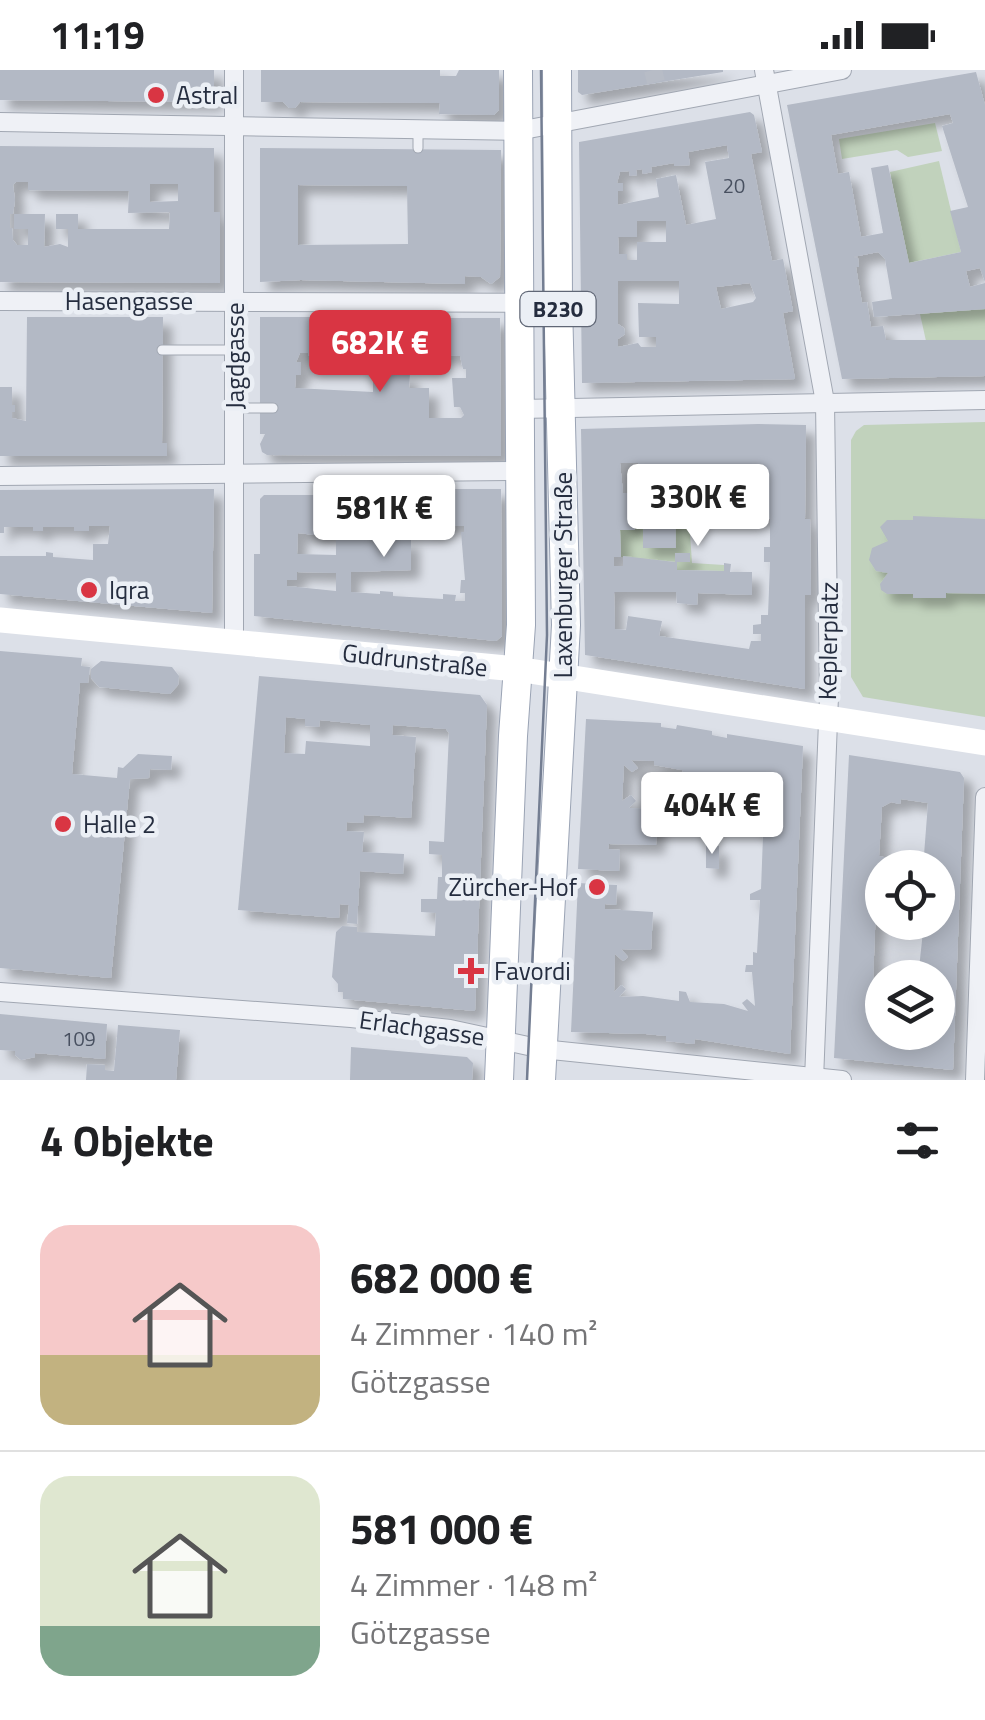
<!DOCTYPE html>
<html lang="de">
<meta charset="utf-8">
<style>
:root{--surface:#fff;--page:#f2f2f2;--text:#202124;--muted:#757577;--line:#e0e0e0;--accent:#d93543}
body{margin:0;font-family:"Titillium Web",sans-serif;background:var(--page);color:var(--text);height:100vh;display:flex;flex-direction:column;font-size:38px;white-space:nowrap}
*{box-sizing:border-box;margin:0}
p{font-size:32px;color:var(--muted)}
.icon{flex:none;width:55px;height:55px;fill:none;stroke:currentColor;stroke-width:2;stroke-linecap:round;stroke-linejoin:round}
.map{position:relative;height:1010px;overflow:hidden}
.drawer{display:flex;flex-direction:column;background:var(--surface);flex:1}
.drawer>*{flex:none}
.tools{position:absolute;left:865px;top:780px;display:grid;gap:20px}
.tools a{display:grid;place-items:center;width:90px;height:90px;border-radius:50%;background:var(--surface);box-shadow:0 5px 25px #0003;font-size:50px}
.price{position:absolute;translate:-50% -85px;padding:0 22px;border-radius:10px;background:#fff;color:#222;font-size:32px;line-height:65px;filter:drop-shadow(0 2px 5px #0008)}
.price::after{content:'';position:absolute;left:50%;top:60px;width:30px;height:22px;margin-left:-15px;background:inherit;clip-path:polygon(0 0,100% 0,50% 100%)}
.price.on{background:var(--accent);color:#fff}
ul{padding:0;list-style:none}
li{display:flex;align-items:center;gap:30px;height:250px;padding:0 40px}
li+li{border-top:2px solid var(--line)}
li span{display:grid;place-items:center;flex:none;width:280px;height:200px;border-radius:30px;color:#555}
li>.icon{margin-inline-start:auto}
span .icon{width:120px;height:120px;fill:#fffc;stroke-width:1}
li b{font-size:42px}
h2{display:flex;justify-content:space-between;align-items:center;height:120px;padding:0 40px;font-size:42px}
.status{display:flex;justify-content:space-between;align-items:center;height:70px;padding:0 50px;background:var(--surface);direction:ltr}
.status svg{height:28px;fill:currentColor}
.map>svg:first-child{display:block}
.green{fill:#c1d2bc}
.building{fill:#b3b9c5;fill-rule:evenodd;filter:url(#shadow)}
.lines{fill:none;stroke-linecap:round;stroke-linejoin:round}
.street-tunnel{stroke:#b7bcc6;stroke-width:18;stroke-dasharray:18 9;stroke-linecap:butt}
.lane-casing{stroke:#a1a7b2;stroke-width:11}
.street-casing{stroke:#a1a7b2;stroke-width:20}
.primary-casing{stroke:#9aa3b4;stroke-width:30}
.lane{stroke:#eff1f6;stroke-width:9}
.street{stroke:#eff1f6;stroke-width:18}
.secondary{stroke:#fff;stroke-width:25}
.primary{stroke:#fff;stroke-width:28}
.tram{stroke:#747e92;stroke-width:2.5}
.poi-dot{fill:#d93543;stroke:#ebeff5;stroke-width:4}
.labels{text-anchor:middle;stroke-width:9;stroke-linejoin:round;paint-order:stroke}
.number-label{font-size:20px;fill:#485060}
.shield{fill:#ebeff5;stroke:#606776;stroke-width:2.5}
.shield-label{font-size:22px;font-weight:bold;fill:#252d3f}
.poi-label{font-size:25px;fill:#252d3f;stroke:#ebeff5;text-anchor:start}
.street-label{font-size:25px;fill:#252d3f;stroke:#ebeff5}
</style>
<div class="status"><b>11:19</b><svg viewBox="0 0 49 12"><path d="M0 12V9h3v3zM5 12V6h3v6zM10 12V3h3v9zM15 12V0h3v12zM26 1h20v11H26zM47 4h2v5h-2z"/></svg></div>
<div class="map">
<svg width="985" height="1010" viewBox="0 0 985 1010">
<defs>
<filter id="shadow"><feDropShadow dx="9" dy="9" stdDeviation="5" flood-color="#0004"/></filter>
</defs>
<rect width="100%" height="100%" fill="#dce0e8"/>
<!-- green -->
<g class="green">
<polygon points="935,53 942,81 908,87 897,80 842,89 839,69"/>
<polygon points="939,91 961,182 909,193 890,102"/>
<polygon points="985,239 985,270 926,271 920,244"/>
<polygon points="985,352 985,647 863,627 851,607 851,370 856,361 864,355"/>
<polygon points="677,406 735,406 736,419 687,419 692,493 724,495 724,501 677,500 677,492 690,492 690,483 676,483 675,492 621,487 620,460 635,460 635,430 643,430 643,478 675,478"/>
</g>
<!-- building -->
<g class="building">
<polygon points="0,0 214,0 214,32 0,30"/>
<polygon points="261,0 440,0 440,6 456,6 459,0 499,0 499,40 494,45 439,44 440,33 300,32 295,38 289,38 283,32 261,32"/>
<polygon points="578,0 723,0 723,2 582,25 578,22"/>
<path d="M976,2L985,35V212L980,198L966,201L970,217L985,213V239L874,247L872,232L892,229L885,189L878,182L853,187L858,188L859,197H856L862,233L867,232L871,257L883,256L886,270H985V306L842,309L787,35ZM950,44L953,53L942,56L968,137L950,141L961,182L909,193L888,95L871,98L883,163L861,167L849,102L838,104L831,65Z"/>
<path d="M750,42L754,45L762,82L751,84L772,191L783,189L793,241L783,243L795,309L582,313L579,72ZM727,75L729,88L705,92L716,149L686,155L676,105L656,109L659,127L618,135V121H623V113H617L620,102L629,101L630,106L637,105L636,100L642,99L643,104L652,102L651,97L674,93V96L690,95L688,82ZM637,151H666V172H637V190H627V184H619L618,167H637ZM618,211H679V234L638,233L639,267H656V277H641L638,273L618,277V269L625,264L624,258L618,254ZM750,213L756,228L753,232L721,239L716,217Z"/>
<path d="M0,76L214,78V142H220V213L0,212ZM16,112H28V120L129,121L128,143L170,142L169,159H78V144H56V159H68V177L60,174L44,177L45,144H14V159H28V175H17L13,170L12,158H10V144H13L15,130L13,115ZM150,114H178V131L150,132Z"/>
<path d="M260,78L501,80L500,207L491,214L481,207L465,206V214L301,210L260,212ZM298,115L407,116L408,174L298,175Z"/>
<polygon points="27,247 163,247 162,373 167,373 167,386 0,386 0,317 12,317 12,335 15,335 15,342 12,342 12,348 26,351"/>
<polygon points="260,247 336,247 336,283 308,286 308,283 300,283 296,292 301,292 301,305 296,305 295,318 373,322 373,303 410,304 409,318 429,318 429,348 461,348 464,345 460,337 454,337 452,308 466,308 466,299 463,299 460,286 409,284 410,248 500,248 501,386 267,385 262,382 260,374 265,364 260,364"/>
<path d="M758,354L806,355L805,449H810L811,525H805V619L585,585L581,359ZM620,393H638V403L755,406V449H770V477H764V492H770L768,545H761V554L753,555V564H761V571H751L749,579L659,566L662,551L628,546L626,560L615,559L614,522H676L677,533L697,535L698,523L752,525V502H730L731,494L724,493V501L677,500V492H690V483H675V492L623,486V496H614V487H621L620,460H635V430H643V478H676L675,423H623Z"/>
<polygon points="214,419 212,543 0,524 0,486 46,486 46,482 53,483 53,487 93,490 93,474 108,474 110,456 89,456 89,461 74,461 74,457 43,457 43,461 33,461 33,457 4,457 4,463 0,463 0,420"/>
<path d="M336,419H501L502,566L496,571L254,546V484H260V429L264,425H336ZM411,450H425V456H464V462H461L465,510H461L460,523H465V531H455L456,525L443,524V529L393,526V522L380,521V524L351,522V502L411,500V469H364V455L386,460V455H411ZM298,463L315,465L336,463V485L297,484ZM297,502L336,503V521L287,516V510H297Z"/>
<polygon points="913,446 985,449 985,524 946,523 946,528 913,528 913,524 887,524 881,520 880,514 888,503 876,501 869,490 872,478 888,471 880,457 887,450 913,450"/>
<polygon points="0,581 82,588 81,596 90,597 88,613 80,613 72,704 117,708 118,697 123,698 138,684 172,686 171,700 150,699 149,708 130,709 111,908 0,898"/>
<polygon points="101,591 172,597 179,606 178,615 170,624 99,617 91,608 91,599"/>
<path d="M259,606L480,625L487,635L475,941L343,929V922H338V914L332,907L336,862L342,856L357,857V862L435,866L436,843L421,842V829H437L438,807H442V785L429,784V771L444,772L449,663L446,659L393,655L392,665L416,667L411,748L364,745L363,753L347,752L346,761L364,762L362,782L404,784L403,804L360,801L357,854L347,853L349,835L340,834L339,848L238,840ZM286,647L305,649V656L319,657L320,650L370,655V676L306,671L305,684L284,683Z"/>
<polygon points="586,649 661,653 661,657 676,659 677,655 712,661 712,665 727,668 727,664 803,676 790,984 695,969 694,974 666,971 666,966 646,964 571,962 578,813 617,815 616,835 605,834 605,839 653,842 651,880 621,879 628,887 623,891 615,884 614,922 621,915 626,919 619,927 643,926 679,931 679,921 686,922 690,932 724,934 748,941 742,933 747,929 755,936 752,902 745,902 746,895 753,895 753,882 757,883 760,830 750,830 750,824 761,819 763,766 759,766 759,758 753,758 753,752 759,752 759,739 763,739 764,713 756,719 752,713 756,707 726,702 725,706 696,702 694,710 686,709 682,700 654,695 654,691 631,690 638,698 632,702 624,695 622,731 631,725 636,731 629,738 658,739 656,775 609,774 608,779 620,780 619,801 578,799"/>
<path d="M849,685L960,702L964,708L953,1000L834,988ZM901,729L928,733L923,798H938V852H924L918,908H938V962H882V958L873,957L874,928L882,929V913L873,912L876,835L882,836V819H878L879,798H892V789L879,786L882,737L891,732L900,734Z"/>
<polygon points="706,775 719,776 719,799 706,798"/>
<polygon points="0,944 107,954 105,989 35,983 35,987 21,990 15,985 15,981 0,980"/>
<polygon points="118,955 180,960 176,1010 86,1010 87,994 105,995 105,1000 114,1001"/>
<polygon points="351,977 467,987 473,993 472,1010 350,1010"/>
</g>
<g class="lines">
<!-- street-tunnel -->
<polyline class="street-tunnel" points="653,0 656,12"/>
<!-- lane casing -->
<g class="lane-casing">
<g id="lane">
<polyline points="418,78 418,59"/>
<polyline points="162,280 233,280"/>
<polyline points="234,338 273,338"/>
</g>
</g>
<!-- street casing -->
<g class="street-casing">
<g id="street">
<polyline points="234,0 234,571"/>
<polyline points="764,0 825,332 829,626 814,1010"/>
<polyline points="0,52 518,61 842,0"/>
<polyline points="0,231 558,233"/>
<polyline points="520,339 985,330"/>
<polyline points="0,406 520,401"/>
<polyline points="0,922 351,948 450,959 542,979 842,1010"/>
<polyline points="975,1010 985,727"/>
</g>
</g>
<!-- primary casing -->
<g class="primary-casing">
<g id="primary">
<polyline points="499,1010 513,666 521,555 518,0"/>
<polyline points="541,1010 566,555 558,233 557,0"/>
</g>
</g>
<!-- lane -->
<use href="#lane" class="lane"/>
<!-- street -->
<use href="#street" class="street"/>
<!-- secondary -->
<polyline class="secondary" points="0,550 517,599 985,673"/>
<!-- primary -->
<use href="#primary" class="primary"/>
<!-- tram -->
<polyline class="tram" points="527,1010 547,565 541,0"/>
</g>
<!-- markers -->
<g class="poi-dot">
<circle cx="156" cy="25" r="10"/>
<circle cx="89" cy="520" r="10"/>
<circle cx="63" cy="754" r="10"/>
<circle cx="597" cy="817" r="10"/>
<path d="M466 886h10v10h10v10h-10v10h-10v-10h-10v-10h10z"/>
</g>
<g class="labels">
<!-- number labels -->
<g class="number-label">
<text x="734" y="123">20</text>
<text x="79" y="976">109</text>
</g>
<!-- shield labels -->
<rect class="shield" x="520.5" y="222" width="75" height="34" rx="8"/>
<g class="shield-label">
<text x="558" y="247">B230</text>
</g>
<!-- poi labels -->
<g class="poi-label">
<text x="176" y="34">Astral</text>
<text x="109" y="529">Iqra</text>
<text x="83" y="763">Halle 2</text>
<text x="577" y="826" text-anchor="end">Zürcher-Hof</text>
<text x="494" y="910">Favordi</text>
</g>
<!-- street labels -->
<g class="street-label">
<text x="129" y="240">Hasengasse</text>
<text transform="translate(235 286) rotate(-90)" y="9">Jagdgasse</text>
<text transform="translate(563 505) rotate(-90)" y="9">Laxenburger Straße</text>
<text transform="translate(828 571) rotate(-89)" y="9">Keplerplatz</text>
<text transform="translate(415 590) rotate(6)" y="9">Gudrunstraße</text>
<text transform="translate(422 958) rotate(8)" y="9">Erlachgasse</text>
</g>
</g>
</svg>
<div class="tools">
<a><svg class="icon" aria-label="locate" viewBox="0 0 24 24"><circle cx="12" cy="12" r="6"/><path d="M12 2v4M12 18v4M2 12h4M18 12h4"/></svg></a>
<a><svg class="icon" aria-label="layers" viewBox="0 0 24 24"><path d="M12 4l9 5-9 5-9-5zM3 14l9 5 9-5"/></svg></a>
</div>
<b class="price on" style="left:380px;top:325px">682K €</b>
<b class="price" style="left:698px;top:479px">330K €</b>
<b class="price" style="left:384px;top:490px">581K €</b>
<b class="price" style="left:712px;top:787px">404K €</b>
</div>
<section class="drawer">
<h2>4 Objekte<svg class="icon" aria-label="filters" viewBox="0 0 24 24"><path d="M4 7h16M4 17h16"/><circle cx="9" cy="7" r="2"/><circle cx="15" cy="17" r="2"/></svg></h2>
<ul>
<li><span style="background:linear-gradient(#f6c9c9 65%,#c2b280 0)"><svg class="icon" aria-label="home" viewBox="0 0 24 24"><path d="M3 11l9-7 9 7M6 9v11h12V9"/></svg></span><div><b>682 000 €</b><p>4 Zimmer · 140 m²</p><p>Götzgasse</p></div></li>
<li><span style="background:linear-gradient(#dfe7d0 75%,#7fa58c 0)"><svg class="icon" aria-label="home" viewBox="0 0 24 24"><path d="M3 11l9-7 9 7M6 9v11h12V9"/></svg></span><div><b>581 000 €</b><p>4 Zimmer · 148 m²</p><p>Götzgasse</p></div></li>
</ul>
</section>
